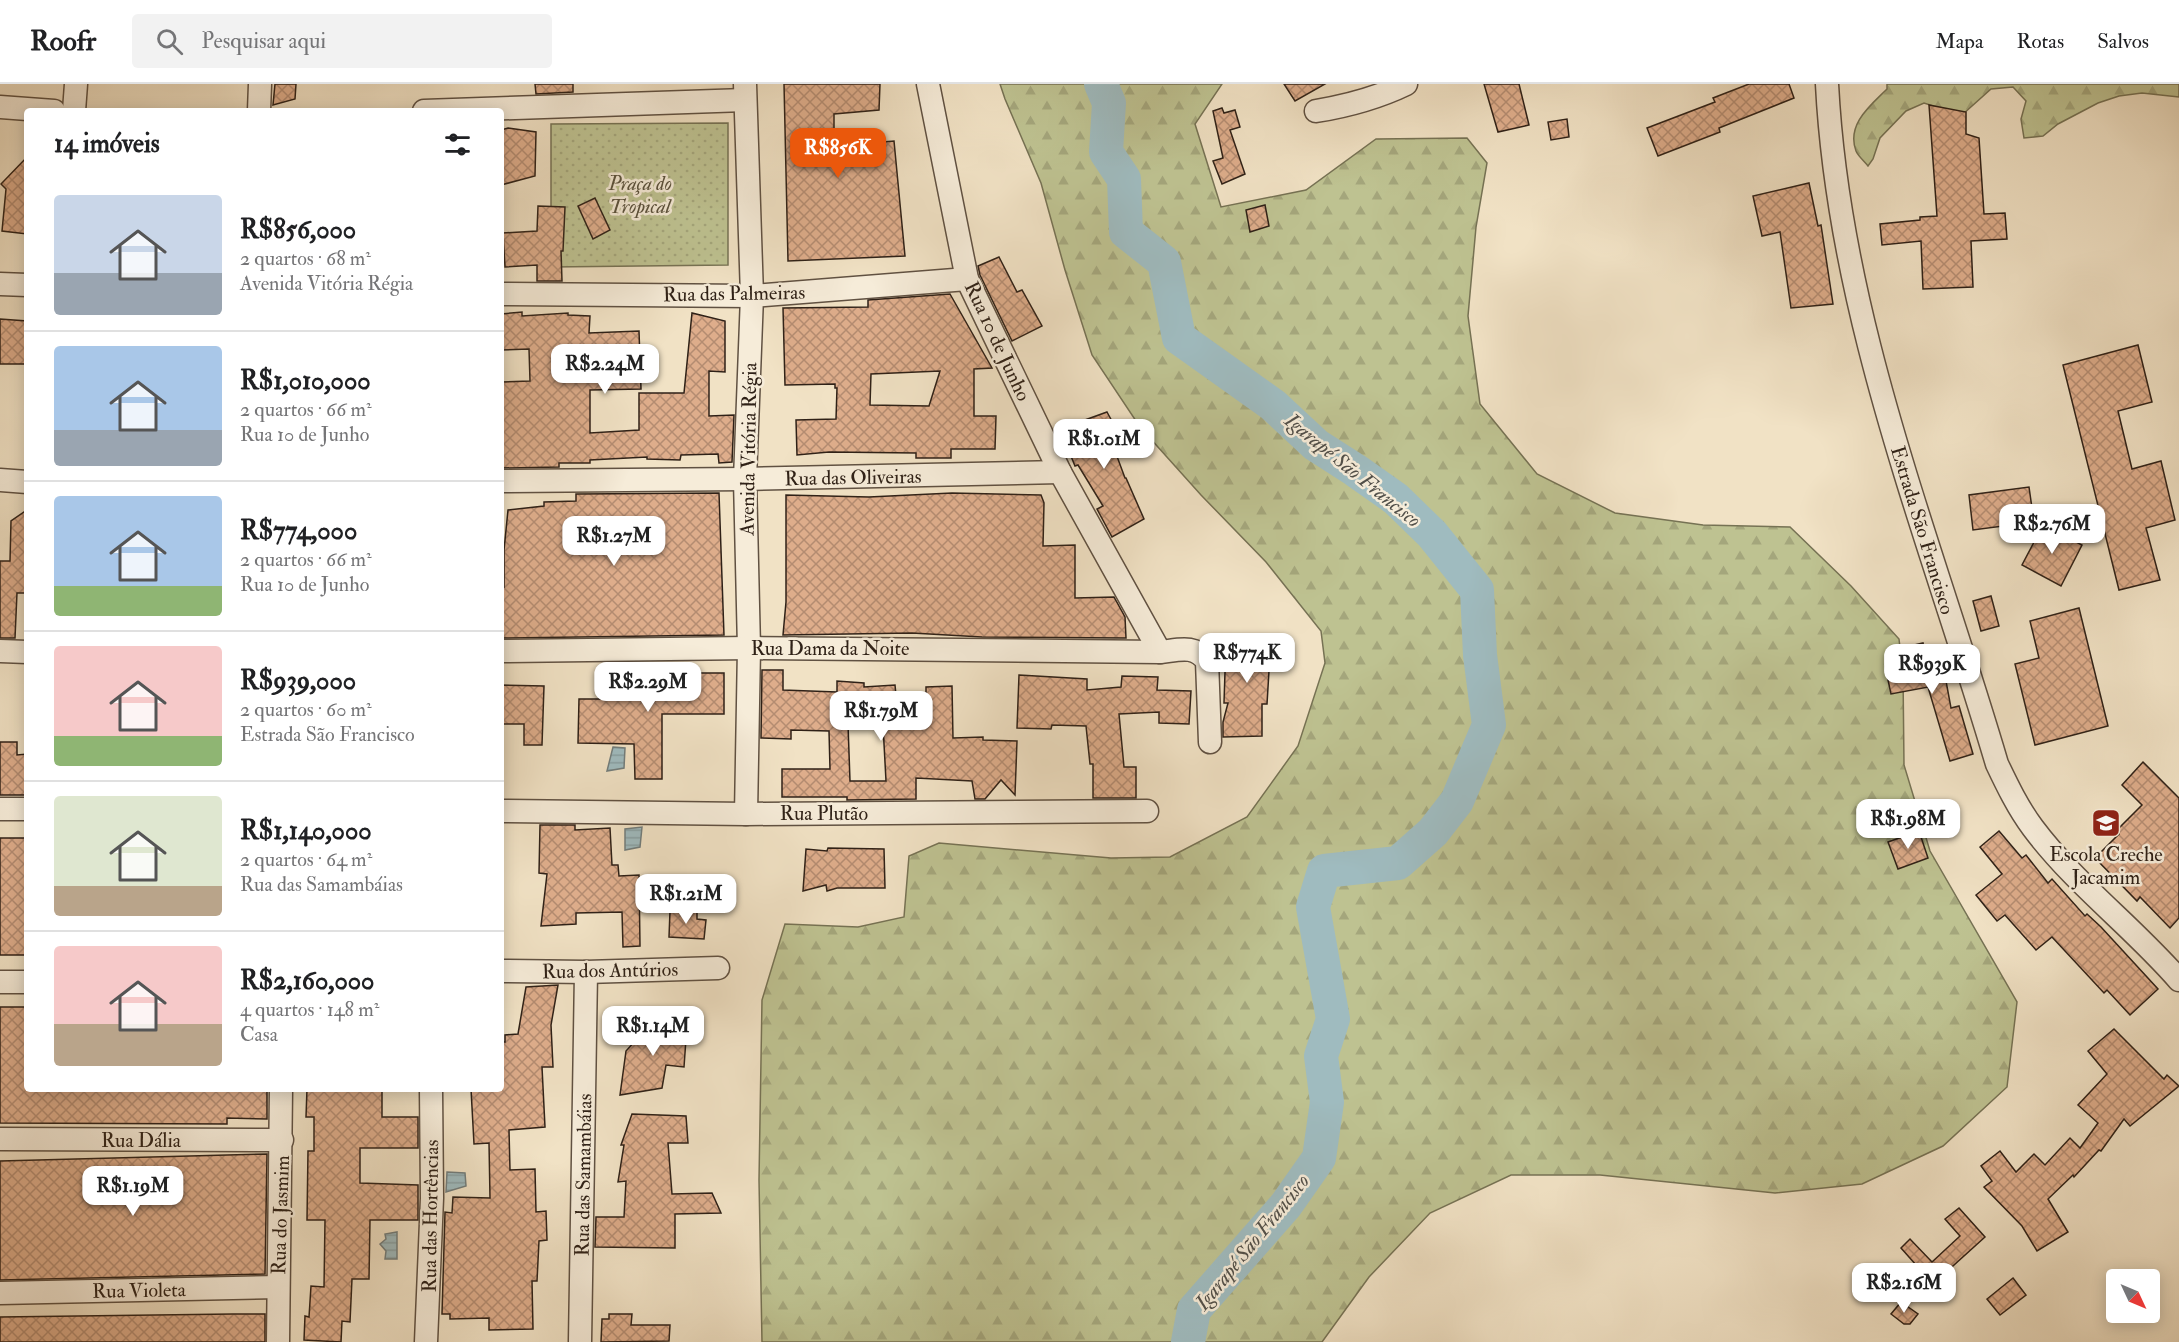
<!DOCTYPE html>
<html lang="pt">
<meta charset="utf-8">
<style>
:root{--surface:#fff;--page:#f2f2f2;--text:#202124;--muted:#757577;--line:#e0e0e0;--accent:#ea580c}
body{margin:0;font-family:"IM FELL Double Pica",serif;background:var(--page);color:var(--text);height:100vh;display:flex;flex-direction:column;font-size:22px;white-space:nowrap}
*{box-sizing:border-box;margin:0}
p{font-size:20px;color:var(--muted)}
.icon{flex:none;width:33px;height:33px;fill:none;stroke:currentColor;stroke-width:2;stroke-linecap:round;stroke-linejoin:round}
.map{position:relative;flex:1;overflow:hidden}
.drawer{position:absolute;left:24px;top:24px;width:480px;height:984px;display:flex;flex-direction:column;background:var(--surface);border-radius:6px;box-shadow:0 3px 15px #0003}
.drawer>*{flex:none}
.needle{width:39px;rotate:134deg}
.controls{position:absolute;left:2106px;top:1185px;display:grid;gap:12px}
.controls a{display:grid;place-items:center;width:54px;height:54px;border-radius:6px;background:var(--surface);box-shadow:0 3px 15px #0003;font-size:30px}
.price{position:absolute;translate:-50% -51px;padding:0 14px;border-radius:12px;background:#fff;color:#222;font-size:20px;line-height:39px;filter:drop-shadow(0 2px 3px #0008)}
.price::after{content:'';position:absolute;left:50%;top:36px;width:18px;height:14px;margin-left:-9px;background:inherit;clip-path:polygon(0 0,100% 0,50% 100%)}
.price.selected{background:var(--accent);color:#fff}
ul{padding:0;list-style:none}
li{display:flex;align-items:center;gap:18px;height:150px;padding:0 30px}
li+li{border-top:2px solid var(--line)}
li span{display:grid;place-items:center;flex:none;width:168px;height:120px;border-radius:6px;color:#555}
li>.icon{margin-inline-start:auto}
span .icon{width:72px;height:72px;fill:#fffc;stroke-width:1}
li b{font-size:26px}
h2{display:flex;justify-content:space-between;align-items:center;height:72px;padding:0 30px;font-size:26px}
header{display:flex;align-items:center;gap:36px;box-sizing:border-box;height:84px;padding:0 30px;background:var(--surface);border-bottom:2px solid var(--line)}
header strong{font-size:28px}
nav{display:flex;gap:33px;margin-inline-start:auto;font-size:21px}
.search{width:420px;height:54px;background:var(--page);display:flex;align-items:center;gap:15px;box-sizing:border-box;padding:0 21px;border-radius:6px;color:var(--muted);font-size:22px}
.map>svg:first-child{display:block}
.forest{fill:url(#forest-firs);stroke:#767254;stroke-width:1.5}
.park{fill:url(#park-dots);stroke:#767254;stroke-width:1.5}
.water{fill:url(#water-rules);stroke:#727d7c;stroke-width:1.5}
.lines{fill:none;stroke-linecap:round;stroke-linejoin:round}
.river{stroke:#9fbbbf;stroke-width:34}
.building{fill:url(#building-cross-hatch);stroke:#2f2117;stroke-width:1.5;fill-rule:evenodd}
.minor-casing{stroke:#605142;stroke-width:25}
.minor{stroke:#f6ecd9;stroke-width:22}
.labels{text-anchor:middle;stroke-width:5;stroke-linejoin:round;paint-order:stroke}
.park-label{font-size:20px;font-style:italic;fill:#5a513c;stroke:#f6ecd9}
.street-label{font-size:20px;fill:#2f2117;stroke:#f6ecd9}
.poi-label{font-size:20px;fill:#2f2117;stroke:#f6ecd9}
.water-label{font-size:21px;font-style:italic;fill:#514f49;stroke:#f6ecd9}
</style>
<header>
<strong>Roofr</strong>
<div class="search"><svg class="icon" aria-label="search" viewBox="0 0 24 24"><circle cx="10" cy="10" r="6"/><path d="M15 15l6 6"/></svg>Pesquisar aqui</div>
<nav><a>Mapa</a><a>Rotas</a><a>Salvos</a></nav>
</header>
<div class="map">
<svg width="2179" height="1258" viewBox="0 0 2179 1258">
<defs>
<pattern id="forest-firs" width="22" height="20" patternUnits="userSpaceOnUse" patternTransform="scale(1.5)"><rect width="22" height="20" fill="#bec291"/><path d="M5 1l3.5 6h-7zM16 11l3.5 6h-7z" fill="#a4a67c"/></pattern>
<pattern id="park-dots" width="8" height="8" patternUnits="userSpaceOnUse" patternTransform="scale(1.5)"><rect width="8" height="8" fill="#bec291"/><path d="M2 2h.1M6 6h.1" fill="none" stroke="#a4a67c" stroke-width="1.8" stroke-linecap="round"/></pattern>
<pattern id="water-rules" width="6" height="5" patternUnits="userSpaceOnUse" patternTransform="scale(1.5)"><rect width="6" height="5" fill="#9fbbbf"/><path d="M0 2.5h6" fill="none" stroke="#89a0a3"/></pattern>
<pattern id="building-cross-hatch" width="8" height="8" patternUnits="userSpaceOnUse" patternTransform="scale(1.5)"><rect width="8" height="8" fill="#dead8b"/><path d="M0 0l8 8M0 8l8-8" fill="none" stroke="#b48c71"/></pattern>
</defs>
<rect width="100%" height="100%" fill="#f1e2c5"/>
<filter id="stains"><feTurbulence type="fractalNoise" baseFrequency=".00333" numOctaves="4"/><feColorMatrix values="0 0 0 0 .2 0 0 0 0 .09 0 0 0 0 .02 0 0 0 .5 -.17"/></filter>
<radialGradient id="worn" r=".72"><stop offset=".6" stop-color="#630" stop-opacity="0"/><stop offset="1" stop-color="#630" stop-opacity=".3"/></radialGradient>
<!-- forest -->
<g class="forest">
<polygon points="1000,0 1222,0 1195,40 1221,123 1306,106 1376,55 1467,54 1487,79 1476,143 1468,232 1480,320 1537,390 1615,429 1703,441 1790,443 1851,502 1899,555 1903,589 1904,681 1930,767 2017,918 2007,1003 1943,1062 1862,1100 1775,1109 1600,1091 1511,1091 1430,1129 1369,1193 1322,1258 762,1258 759,1096 762,916 785,840 858,843 904,833 909,772 939,759 1111,774 1170,773 1247,733 1298,662 1325,579 1321,547 1266,478 1201,411 1140,343 1092,271 1065,186 1041,99 1005,15"/>
<path d="M1887,0H2179V13L2142,9L2119,12L2098,19L2058,40L2043,52L2024,54L2021,35L2026,17L2013,3L1991,5L1962,31L1924,19L1906,27L1880,54L1873,75L1868,82C1865,78 1858,72 1856,67C1846,40 1871,21 1887,5Z"/>
</g>
<!-- park -->
<polygon class="park" points="728,39 728,181 551,183 551,40"/>
<!-- water -->
<g class="water">
<polygon points="613,663 625,664 624,684 607,687"/>
<polygon points="642,743 640,763 625,766 625,745"/>
<polygon points="447,1088 465,1089 466,1102 446,1108"/>
<polygon points="397,1148 397,1175 385,1175 386,1167 380,1160 386,1155 385,1150"/>
</g>
<g class="lines">
<!-- river -->
<polyline class="river" points="1101,0 1109,19 1106,68 1124,95 1126,148 1164,178 1179,254 1273,321 1316,361 1355,386 1396,415 1432,450 1477,506 1480,571 1489,641 1457,717 1433,748 1398,779 1324,787 1313,823 1333,935 1321,972 1327,1018 1319,1074 1286,1121 1194,1226 1188,1258"/>
</g>
<!-- building -->
<g class="building">
<polygon points="275,0 296,0 295,15 273,21"/>
<polygon points="535,0 573,0 573,8 536,10"/>
<polygon points="784,0 880,0 879,26 834,30 834,62 894,57 905,172 788,177"/>
<polygon points="1284,0 1325,0 1295,17"/>
<polygon points="1484,0 1519,0 1529,41 1498,48"/>
<polygon points="1749,0 1789,0 1794,14 1719,44 1720,48 1658,72 1647,44 1715,18 1713,14"/>
<polygon points="1929,21 1966,28 1966,50 1979,54 1984,130 2005,129 2007,155 1971,157 1973,203 1923,205 1921,157 1882,161 1880,140 1920,136 1920,133 1937,132"/>
<polygon points="1222,24 1224,29 1235,26 1240,43 1230,46 1245,90 1222,100 1213,77 1223,74 1213,27"/>
<polygon points="1567,35 1569,53 1551,56 1548,38"/>
<polygon points="508,44 536,48 535,92 501,101 501,46"/>
<polygon points="27,73 27,150 2,147 6,105 1,100"/>
<polygon points="1809,99 1818,142 1821,141 1833,220 1791,224 1780,148 1762,152 1753,112"/>
<polygon points="595,114 610,146 593,155 578,122"/>
<polygon points="1265,121 1269,142 1250,148 1246,126"/>
<polygon points="538,122 565,123 563,167 561,167 562,197 537,197 537,181 505,183 503,149 537,147"/>
<polygon points="999,173 1017,208 1022,206 1042,242 1012,257 980,191 978,182"/>
<path d="M950,210L992,284L974,285V332H996L995,365H951V374H916V369L829,368L797,371L796,336L836,335L837,304H835V300L785,301L783,224L868,223V216ZM940,287L929,322L870,321L871,290Z"/>
<polygon points="522,228 522,232 568,229 568,231 590,232 589,249 639,247 641,305 590,306 590,349 639,346 639,309 684,309 692,229 725,237 725,288 709,287 709,332 734,331 732,378 719,379 718,370 681,371 680,376 647,375 647,373 590,376 590,379 559,379 559,383 501,384 501,298 530,297 529,265 501,266 501,230"/>
<polygon points="0,235 27,237 27,280 0,280"/>
<polygon points="2138,261 2152,318 2118,327 2132,385 2161,377 2175,436 2146,444 2160,496 2119,506 2063,281"/>
<polygon points="1107,328 1126,363 1115,367 1125,394 1126,394 1144,435 1112,453 1097,425 1103,422 1078,381 1075,382 1060,345"/>
<polygon points="2029,403 2034,438 1973,446 1969,411"/>
<polygon points="719,409 724,551 501,554 501,502 504,503 504,466 508,426 544,422 544,418 576,417 576,410"/>
<polygon points="952,409 1041,411 1044,419 1043,462 1075,461 1075,514 1114,513 1125,533 1126,554 982,553 912,549 783,551 786,518 786,411 869,413"/>
<polygon points="27,426 27,509 17,509 15,554 0,554 0,477 10,477 11,437"/>
<polygon points="2043,441 2082,461 2061,502 2022,481"/>
<polygon points="1991,512 1999,542 1981,547 1973,517"/>
<polygon points="2079,524 2108,642 2035,661 2015,580 2039,574 2030,537"/>
<polygon points="1273,552 1276,587 1269,587 1267,620 1262,620 1262,652 1223,653 1223,638 1228,619 1224,619 1225,588 1222,557"/>
<polygon points="1923,559 1926,573 1941,570 1951,624 1959,622 1973,670 1950,677 1928,603 1891,610 1885,582 1904,579 1901,564"/>
<path d="M762,586H783V606L837,608V597L864,599V603L895,601L896,611L926,624V603L952,602L953,654L983,653V656L1017,657L1015,711L1001,696L985,715H975L972,697L916,694V715L847,716V713H782V685H830L829,647L791,646V655L761,654ZM848,640L883,641L886,697H850Z"/>
<polygon points="644,589 724,589 724,630 662,630 662,695 635,695 634,660 578,659 579,615 614,615 614,595 644,595"/>
<polygon points="1019,591 1087,595 1087,606 1121,603 1122,592 1158,593 1157,606 1191,607 1189,640 1159,639 1159,628 1119,630 1124,683 1136,683 1136,714 1093,714 1093,680 1090,680 1086,642 1052,641 1051,645 1017,644"/>
<polygon points="501,601 544,602 542,661 524,661 524,640 501,640"/>
<polygon points="0,658 17,658 17,671 27,670 27,711 0,711"/>
<polygon points="2143,678 2179,714 2179,834 2170,844 2140,813 2137,817 2095,774 2119,750 2116,747 2142,721 2122,701"/>
<polygon points="540,741 575,741 575,746 610,744 612,781 618,781 619,792 639,791 640,862 623,863 622,828 576,829 576,840 541,842 547,790 539,789"/>
<polygon points="1919,747 1928,774 1898,785 1888,758"/>
<polygon points="1999,747 2022,774 2026,771 2048,799 2052,795 2085,832 2087,830 2101,843 2158,905 2130,931 2107,906 2104,909 2052,853 2036,866 2005,831 1997,837 1976,811 2002,790 1980,763"/>
<rect x="0" y="754" width="27" height="117"/>
<polygon points="828,764 884,765 885,804 837,804 827,807 826,801 803,807 806,765 827,767"/>
<polygon points="670,827 697,828 697,835 706,836 704,855 669,853"/>
<polygon points="558,901 551,941 553,983 542,983 545,1043 509,1046 510,1086 535,1085 536,1128 546,1127 547,1156 539,1157 537,1197 532,1197 533,1245 489,1246 489,1234 450,1235 450,1230 442,1230 445,1128 452,1129 453,1113 490,1114 489,1059 474,1060 471,1005 501,1005 501,958 505,958 505,951 518,950 526,903"/>
<polygon points="0,923 27,923 27,1005 267,1005 267,1035 227,1034 227,1040 0,1039"/>
<polygon points="653,937 687,941 684,983 666,981 662,1004 620,1011 626,967"/>
<polygon points="2114,945 2164,995 2167,991 2179,1002 2130,1042 2124,1035 2101,1067 2099,1066 2074,1093 2073,1091 2048,1115 2068,1148 2037,1167 2022,1142 1984,1103 1992,1097 1981,1082 2000,1067 2016,1088 2034,1070 2045,1081 2070,1054 2080,1064 2098,1039 2078,1021 2107,990 2088,967"/>
<polygon points="307,1005 382,1005 382,1033 418,1033 418,1064 360,1064 360,1099 418,1101 418,1136 370,1136 369,1195 352,1195 350,1238 342,1237 341,1258 304,1256 305,1232 309,1233 311,1202 324,1203 325,1136 307,1136 308,1067 314,1067 314,1033 306,1033"/>
<polygon points="632,1030 686,1032 688,1059 668,1059 672,1110 712,1109 721,1129 675,1130 675,1164 595,1163 596,1133 624,1133 626,1097 618,1098 624,1061 621,1061"/>
<polygon points="267,1070 265,1190 0,1196 0,1077"/>
<polygon points="1959,1124 1985,1153 1933,1200 1901,1164 1910,1155 1932,1178 1960,1152 1945,1135"/>
<polygon points="2013,1194 2026,1211 2000,1231 1987,1215"/>
<polygon points="1901,1218 1918,1230 1910,1240 1904,1240 1891,1230"/>
<polygon points="233,1230 265,1230 265,1258 0,1258 0,1233"/>
<polygon points="609,1230 632,1230 631,1241 670,1241 669,1257 601,1258 602,1235 609,1235"/>
</g>
<g class="lines">
<!-- minor casing -->
<g class="minor-casing">
<g id="minor">
<polyline points="745,0 752,212 745,395 749,564 746,730"/>
<polyline points="928,0 967,195 1060,388 1160,568"/>
<path d="M1827,0C1839,236 1931,456 1997,680C2007,701 2018,724 2033,744C2075,800 2133,843 2179,896"/>
<polyline points="0,23 54,27"/>
<polyline points="74,27 76,0"/>
<polyline points="259,27 260,0"/>
<polyline points="424,27 745,16"/>
<path d="M1316,27C1347,22 1377,14 1406,0"/>
<polyline points="0,200 27,201"/>
<polyline points="501,210 752,212 967,195"/>
<polyline points="0,396 27,398"/>
<polyline points="501,397 745,395 1060,388"/>
<polyline points="0,567 27,568"/>
<path d="M501,567L749,564L1160,568C1179,566 1194,560 1207,577L1210,658"/>
<polyline points="0,725 27,725"/>
<polyline points="501,727 746,730 1147,727"/>
<polyline points="501,887 586,888 718,884"/>
<polyline points="0,898 27,898"/>
<polyline points="0,1055 282,1056"/>
<polyline points="0,1209 278,1203"/>
<polyline points="278,1258 281,1005"/>
<polyline points="426,1258 432,1114 431,1005"/>
<polyline points="580,1258 586,888"/>
</g>
</g>
<!-- minor -->
<use href="#minor" class="minor"/>
</g>
<!-- icons -->
<defs>
<g id="school-square" transform="scale(1.5)"><rect x="-9" y="-9" width="18" height="18" rx="4" fill="#8f2418" stroke="#f6ecd9"/><path d="M0-5L7-2L0 1L-7-2ZM-4 1L0 2.5L4 1V4Q0 6-4 4Z" fill="#fff"/></g>
</defs>
<g fill-rule="evenodd">
<use href="#school-square" x="2106" y="739"/>
</g>
<g class="labels">
<!-- park labels -->
<g class="park-label">
<text x="640" y="106">Praça do<tspan x="640" dy="23">Tropical</tspan></text>
</g>
<!-- street labels -->
<g class="street-label">
<text transform="translate(734 209) rotate(-1)" y="7">Rua das Palmeiras</text>
<text transform="translate(998 257) rotate(65)" y="7">Rua 10 de Junho</text>
<text transform="translate(748 365) rotate(-89)" y="7">Avenida Vitória Régia</text>
<text transform="translate(853 393) rotate(-1)" y="7">Rua das Oliveiras</text>
<text transform="translate(1923 446) rotate(73)" y="7">Estrada São Francisco</text>
<text x="830" y="571">Rua Dama da Noite</text>
<text x="824" y="736">Rua Plutão</text>
<text transform="translate(610 886) rotate(-1)" y="7">Rua dos Antúrios</text>
<text x="141" y="1063">Rua Dália</text>
<text transform="translate(583 1091) rotate(-89)" y="7">Rua das Samambáias</text>
<text transform="translate(280 1131) rotate(-88)" y="7">Rua do Jasmim</text>
<text transform="translate(430 1132) rotate(-89)" y="7">Rua das Hortências</text>
<text transform="translate(139 1206) rotate(-1)" y="7">Rua Violeta</text>
</g>
<!-- poi labels -->
<g class="poi-label">
<text x="2106" y="777">Escola Creche<tspan x="2106" dy="23">Jacamim</tspan></text>
</g>
<!-- water labels -->
<g class="water-label">
<text transform="translate(1353 386) rotate(39)" y="7">Igarapé São Francisco</text>
<text transform="translate(1252 1158) rotate(-51)" y="7">Igarapé São Francisco</text>
</g>
</g>
<rect width="100%" height="100%" filter="url(#stains)"/>
<rect width="100%" height="100%" fill="url(#worn)"/>
</svg>
<div class="controls">
<a><svg class="needle" viewBox="-14 -14 28 28"><path d="M0-13l5 13h-10z" fill="#e53935"/><path d="M0 13l5-13h-10z" fill="#757577"/></svg></a>
</div>
<b class="price selected" style="left:838px;top:95px">R$856K</b>
<b class="price" style="left:605px;top:311px">R$2.24M</b>
<b class="price" style="left:1104px;top:386px">R$1.01M</b>
<b class="price" style="left:2052px;top:471px">R$2.76M</b>
<b class="price" style="left:614px;top:483px">R$1.27M</b>
<b class="price" style="left:1247px;top:600px">R$774K</b>
<b class="price" style="left:1932px;top:611px">R$939K</b>
<b class="price" style="left:648px;top:629px">R$2.29M</b>
<b class="price" style="left:881px;top:658px">R$1.79M</b>
<b class="price" style="left:1908px;top:766px">R$1.98M</b>
<b class="price" style="left:686px;top:841px">R$1.21M</b>
<b class="price" style="left:653px;top:973px">R$1.14M</b>
<b class="price" style="left:133px;top:1133px">R$1.19M</b>
<b class="price" style="left:1904px;top:1230px">R$2.16M</b>
<section class="drawer">
<h2>14 imóveis<svg class="icon" aria-label="filters" viewBox="0 0 24 24"><path d="M4 7h16M4 17h16"/><circle cx="9" cy="7" r="2"/><circle cx="15" cy="17" r="2"/></svg></h2>
<ul>
<li><span style="background:linear-gradient(#c9d6e8 65%,#9aa5b1 0)"><svg class="icon" aria-label="home" viewBox="0 0 24 24"><path d="M3 11l9-7 9 7M6 9v11h12V9"/></svg></span><div><b>R$856,000</b><p>2 quartos · 68 m²</p><p>Avenida Vitória Régia</p></div></li>
<li><span style="background:linear-gradient(#a9c7e8 70%,#9aa5b1 0)"><svg class="icon" aria-label="home" viewBox="0 0 24 24"><path d="M3 11l9-7 9 7M6 9v11h12V9"/></svg></span><div><b>R$1,010,000</b><p>2 quartos · 66 m²</p><p>Rua 10 de Junho</p></div></li>
<li><span style="background:linear-gradient(#a9c7e8 75%,#8fb573 0)"><svg class="icon" aria-label="home" viewBox="0 0 24 24"><path d="M3 11l9-7 9 7M6 9v11h12V9"/></svg></span><div><b>R$774,000</b><p>2 quartos · 66 m²</p><p>Rua 10 de Junho</p></div></li>
<li><span style="background:linear-gradient(#f6c9c9 75%,#8fb573 0)"><svg class="icon" aria-label="home" viewBox="0 0 24 24"><path d="M3 11l9-7 9 7M6 9v11h12V9"/></svg></span><div><b>R$939,000</b><p>2 quartos · 60 m²</p><p>Estrada São Francisco</p></div></li>
<li><span style="background:linear-gradient(#dfe7d0 75%,#b9a48a 0)"><svg class="icon" aria-label="home" viewBox="0 0 24 24"><path d="M3 11l9-7 9 7M6 9v11h12V9"/></svg></span><div><b>R$1,140,000</b><p>2 quartos · 64 m²</p><p>Rua das Samambáias</p></div></li>
<li><span style="background:linear-gradient(#f6c9c9 65%,#b9a48a 0)"><svg class="icon" aria-label="home" viewBox="0 0 24 24"><path d="M3 11l9-7 9 7M6 9v11h12V9"/></svg></span><div><b>R$2,160,000</b><p>4 quartos · 148 m²</p><p>Casa</p></div></li>
</ul>
</section>
</div>
